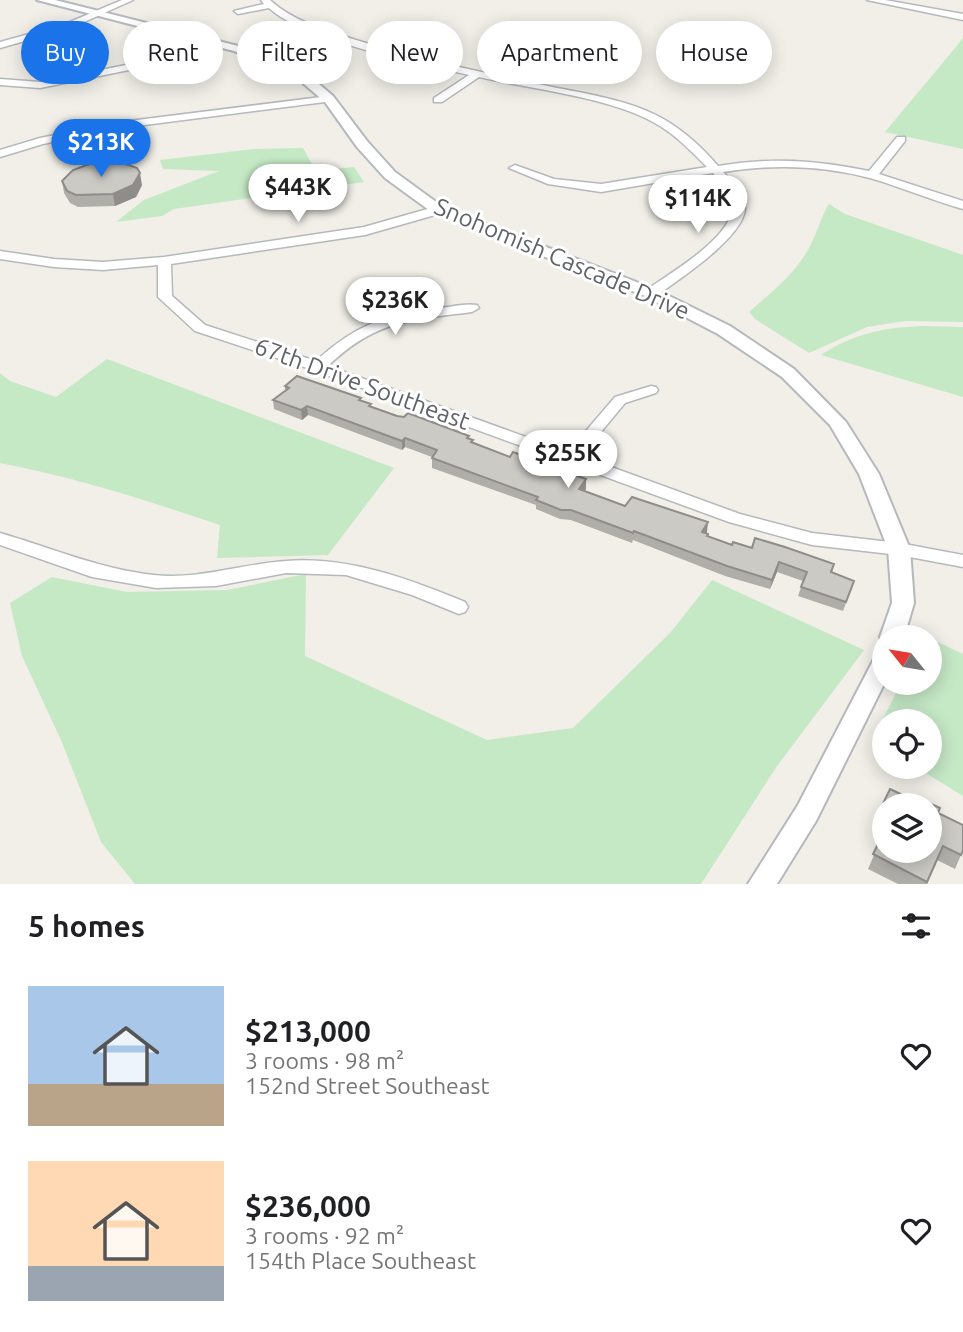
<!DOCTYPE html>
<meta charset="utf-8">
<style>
:root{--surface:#fff;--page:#f2f2f2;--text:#202124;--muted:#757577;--accent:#1a73e8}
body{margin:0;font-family:Ubuntu,sans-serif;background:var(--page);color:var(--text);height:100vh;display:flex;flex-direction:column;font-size:26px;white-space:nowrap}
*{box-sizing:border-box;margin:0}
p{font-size:23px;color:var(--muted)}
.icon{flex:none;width:38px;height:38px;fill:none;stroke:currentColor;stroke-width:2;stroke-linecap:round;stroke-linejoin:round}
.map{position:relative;height:884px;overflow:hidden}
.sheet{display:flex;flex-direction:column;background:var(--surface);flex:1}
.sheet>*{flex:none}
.banner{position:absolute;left:21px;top:21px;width:922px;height:63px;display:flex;gap:14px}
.needle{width:46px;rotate:300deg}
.controls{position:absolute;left:872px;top:625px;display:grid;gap:14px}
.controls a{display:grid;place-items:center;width:70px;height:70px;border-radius:50%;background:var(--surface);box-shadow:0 4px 18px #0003;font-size:35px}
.price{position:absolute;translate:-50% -60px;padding:0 16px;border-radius:24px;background:#fff;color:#222;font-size:23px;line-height:46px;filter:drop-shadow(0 2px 4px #0008)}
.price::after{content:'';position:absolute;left:50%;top:42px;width:21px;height:16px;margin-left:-10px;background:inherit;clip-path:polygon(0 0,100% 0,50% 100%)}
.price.selected{background:var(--accent);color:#fff}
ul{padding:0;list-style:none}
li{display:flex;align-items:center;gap:21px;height:175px;padding:0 28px}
li span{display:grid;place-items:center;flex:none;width:196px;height:140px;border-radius:0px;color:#555}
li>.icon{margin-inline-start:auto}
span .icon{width:84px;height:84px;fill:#fffc;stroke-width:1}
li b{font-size:30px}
h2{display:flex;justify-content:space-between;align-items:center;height:84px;padding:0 28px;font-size:30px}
.chip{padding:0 24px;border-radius:32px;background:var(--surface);box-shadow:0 4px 18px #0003;font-size:24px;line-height:63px}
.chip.selected{background:var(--accent);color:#fff}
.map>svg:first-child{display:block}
.green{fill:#c5e8c5}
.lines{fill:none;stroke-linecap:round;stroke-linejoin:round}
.minor-casing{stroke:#b5b8bc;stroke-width:3}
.tertiary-casing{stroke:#b5b8bc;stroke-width:4}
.minor{fill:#fff;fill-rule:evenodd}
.tertiary{fill:#fff;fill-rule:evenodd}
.wall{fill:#afaea9;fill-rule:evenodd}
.shaded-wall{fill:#8f8d8a}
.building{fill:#cccac5;stroke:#8f8d8a;stroke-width:2}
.labels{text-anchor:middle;stroke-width:6;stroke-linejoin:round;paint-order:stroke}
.street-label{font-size:24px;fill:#5f6368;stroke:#fff}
</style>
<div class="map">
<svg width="963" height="884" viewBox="0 0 963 884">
<rect width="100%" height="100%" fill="#f1efe8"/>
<!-- green -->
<g class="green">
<polygon points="963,38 963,149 885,132 956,47"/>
<polygon points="303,148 316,171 354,167 364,182 174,209 162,216 116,222 144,200 219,171 163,169 160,160 254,149"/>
<path d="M829,204L845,214L963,255V322L905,321L867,327L809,353L755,319L749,312C769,294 792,277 806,253C816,238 819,220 829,204Z"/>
<path d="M925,326L963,327V397L821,355C854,333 886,327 925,326Z"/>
<path d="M107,359L394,468L328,555L217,558L220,525C148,501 75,477 0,463V373L10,381L56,397Z"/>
<polygon points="306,574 305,656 487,740 573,728 670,633 712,580 864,650 777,766 701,884 135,884 101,842 61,740 22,656 10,603 52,577 127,592 227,590"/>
<polygon points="929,638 963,654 963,796 916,767 929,766 929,721 884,721 884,746 873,739 901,683 929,682"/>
</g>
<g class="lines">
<!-- minor casing -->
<g class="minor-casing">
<g id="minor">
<polygon points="122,0 133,0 71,28 0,48 0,42 65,24"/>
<path d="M261,0H270C294,22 326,30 356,40C418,59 480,72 543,85C580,93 621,98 656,115C680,127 701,146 718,166C773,157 815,160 869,171L897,137H905V141L879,174L963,201V209C931,200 901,187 870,178C821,165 773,164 723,172C732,181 746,196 745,209C743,238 678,280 656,296H646V290C669,274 728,240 732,210C734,197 721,183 713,173L601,192L548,184L509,168L515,165L554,179L601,184L707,167C691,151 674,133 653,122C608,97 530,89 479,77L442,102H434V98L469,75C420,63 304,41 269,8L238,14L234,11L264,4Z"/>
<polygon points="867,0 885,0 963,14 963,20"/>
<polygon points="126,65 131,68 129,70 40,88 0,85 0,79 40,82"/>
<polygon points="329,96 334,99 333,101 121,128 43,144 0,157 0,150 40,138 121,122"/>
<path d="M438,206L444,210L442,213L365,235L171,264L172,296L205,325L316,361C355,325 386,314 439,308C451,307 465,303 477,305L479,308L472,312C410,320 376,320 328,366L568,452L615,397L651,386L656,387L658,390L656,393L625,403L581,456L740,514L812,533L899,543L963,555V567L899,555L812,545L729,522L313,370L195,331L158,297V265L103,270L54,267L0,259V251L54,259L103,262L164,257L364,227Z"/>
<path d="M0,533C52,548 99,569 154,575C199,580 241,564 286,561C348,556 409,579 465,602L468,607L465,612L459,614L412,595L346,575L286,573L216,586L156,588L92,577L0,545Z"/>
</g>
</g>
<!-- tertiary casing -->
<g class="tertiary-casing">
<g id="tertiary">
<polygon points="37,0 55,0 242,47 280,59 305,72 333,96 367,141 395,172 443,207 657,290 730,326 794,369 846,422 879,474 910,549 914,603 904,637 884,637 884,643 880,637 892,603 888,549 859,474 830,425 782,377 718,334 645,296 433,213 385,178 357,147 325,102 297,78 272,65 234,51"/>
<polygon points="884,652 885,682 816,821 777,884 748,884 798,805 876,655"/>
</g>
</g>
<!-- minor -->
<use href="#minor" class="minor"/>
<!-- tertiary -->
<use href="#tertiary" class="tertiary"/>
</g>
<!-- wall -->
<g class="wall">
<polygon points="62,181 142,185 136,197 115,206 78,207 70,203 64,193"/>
<polygon points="285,386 361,401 371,407 397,416 473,440 473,443 510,457 586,479 586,489 584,491 625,506 707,532 706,533 708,537 732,545 834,564 832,572 851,590 843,611 798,596 803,581 777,572 770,589 725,576 633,540 632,543 571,520 560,519 536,509 536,505 432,468 432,457 405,447 402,450 308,415 302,420 274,409 273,400 285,390"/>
<path d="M890,789L917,802L919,798L940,808L938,813L963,825V850L955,869L937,860L927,884H898L868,869L883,834L873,829L878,814ZM884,805H929V850H884Z"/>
</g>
<!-- shaded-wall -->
<g class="shaded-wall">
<polygon points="140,173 142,185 136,197 115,206 113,194"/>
<polygon points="307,406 308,415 302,420 301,410"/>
<polygon points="405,438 405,447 402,450 402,441"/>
<polygon points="586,479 586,489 578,498 579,489"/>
<polygon points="708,522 707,532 701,542 702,532"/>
<polygon points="779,562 777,572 770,589 772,580"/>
</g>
<!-- building -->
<g class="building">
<polygon points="95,162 120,162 137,168 140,173 133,185 113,194 76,195 67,191 62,181 73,170"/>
<polygon points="297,376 361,398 359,400 371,404 369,406 397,416 404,417 408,413 469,436 467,438 473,440 471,442 510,457 513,452 586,479 579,489 625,506 632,497 708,522 702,532 708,534 707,536 732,545 733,542 752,548 755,538 785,547 834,564 831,572 854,581 846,602 801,587 807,572 779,562 772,580 727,566 634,531 633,533 571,510 561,510 536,500 538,497 432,458 437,450 405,438 402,441 307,406 301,410 273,400 289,388 285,386"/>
<polygon points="890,789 917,802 919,798 940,808 938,813 963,825 963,850 961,855 943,846 927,882 873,854 884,832 884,850 929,850 929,805 884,805 884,817 878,814"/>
</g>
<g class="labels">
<!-- street labels -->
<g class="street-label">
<text transform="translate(562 259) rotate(23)" y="8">Snohomish Cascade Drive</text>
<text transform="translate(362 384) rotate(20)" y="8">67th Drive Southeast</text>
</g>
</g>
</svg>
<div class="controls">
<a><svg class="needle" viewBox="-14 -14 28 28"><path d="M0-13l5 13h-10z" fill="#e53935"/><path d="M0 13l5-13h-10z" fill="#757577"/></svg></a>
<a><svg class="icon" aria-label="locate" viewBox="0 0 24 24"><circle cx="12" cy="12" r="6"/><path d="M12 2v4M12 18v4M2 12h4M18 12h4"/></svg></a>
<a><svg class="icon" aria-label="layers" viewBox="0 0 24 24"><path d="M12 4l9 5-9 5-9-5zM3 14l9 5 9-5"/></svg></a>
</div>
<b class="price selected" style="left:101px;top:179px">$213K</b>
<b class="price" style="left:298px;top:224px">$443K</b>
<b class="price" style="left:698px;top:235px">$114K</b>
<b class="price" style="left:395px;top:337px">$236K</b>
<b class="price" style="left:568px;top:490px">$255K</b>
<div class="banner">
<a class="chip selected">Buy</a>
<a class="chip">Rent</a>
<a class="chip">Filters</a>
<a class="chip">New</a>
<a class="chip">Apartment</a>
<a class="chip">House</a>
</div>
</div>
<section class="sheet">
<h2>5 homes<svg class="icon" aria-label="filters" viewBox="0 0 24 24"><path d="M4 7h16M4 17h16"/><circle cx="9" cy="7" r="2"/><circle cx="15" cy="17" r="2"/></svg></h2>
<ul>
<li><span style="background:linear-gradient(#a9c7e8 70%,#b9a48a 0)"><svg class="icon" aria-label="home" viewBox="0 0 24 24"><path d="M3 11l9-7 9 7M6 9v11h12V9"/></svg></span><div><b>$213,000</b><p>3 rooms · 98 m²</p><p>152nd Street Southeast</p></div><svg class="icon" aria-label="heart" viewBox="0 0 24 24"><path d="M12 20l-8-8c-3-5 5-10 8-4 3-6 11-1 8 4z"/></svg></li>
<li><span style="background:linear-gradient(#ffd9b3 75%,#9aa5b1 0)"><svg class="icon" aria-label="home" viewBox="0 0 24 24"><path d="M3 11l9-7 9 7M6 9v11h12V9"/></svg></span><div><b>$236,000</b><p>3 rooms · 92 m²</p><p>154th Place Southeast</p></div><svg class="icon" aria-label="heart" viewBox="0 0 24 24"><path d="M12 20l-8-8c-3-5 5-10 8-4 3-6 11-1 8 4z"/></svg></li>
</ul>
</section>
